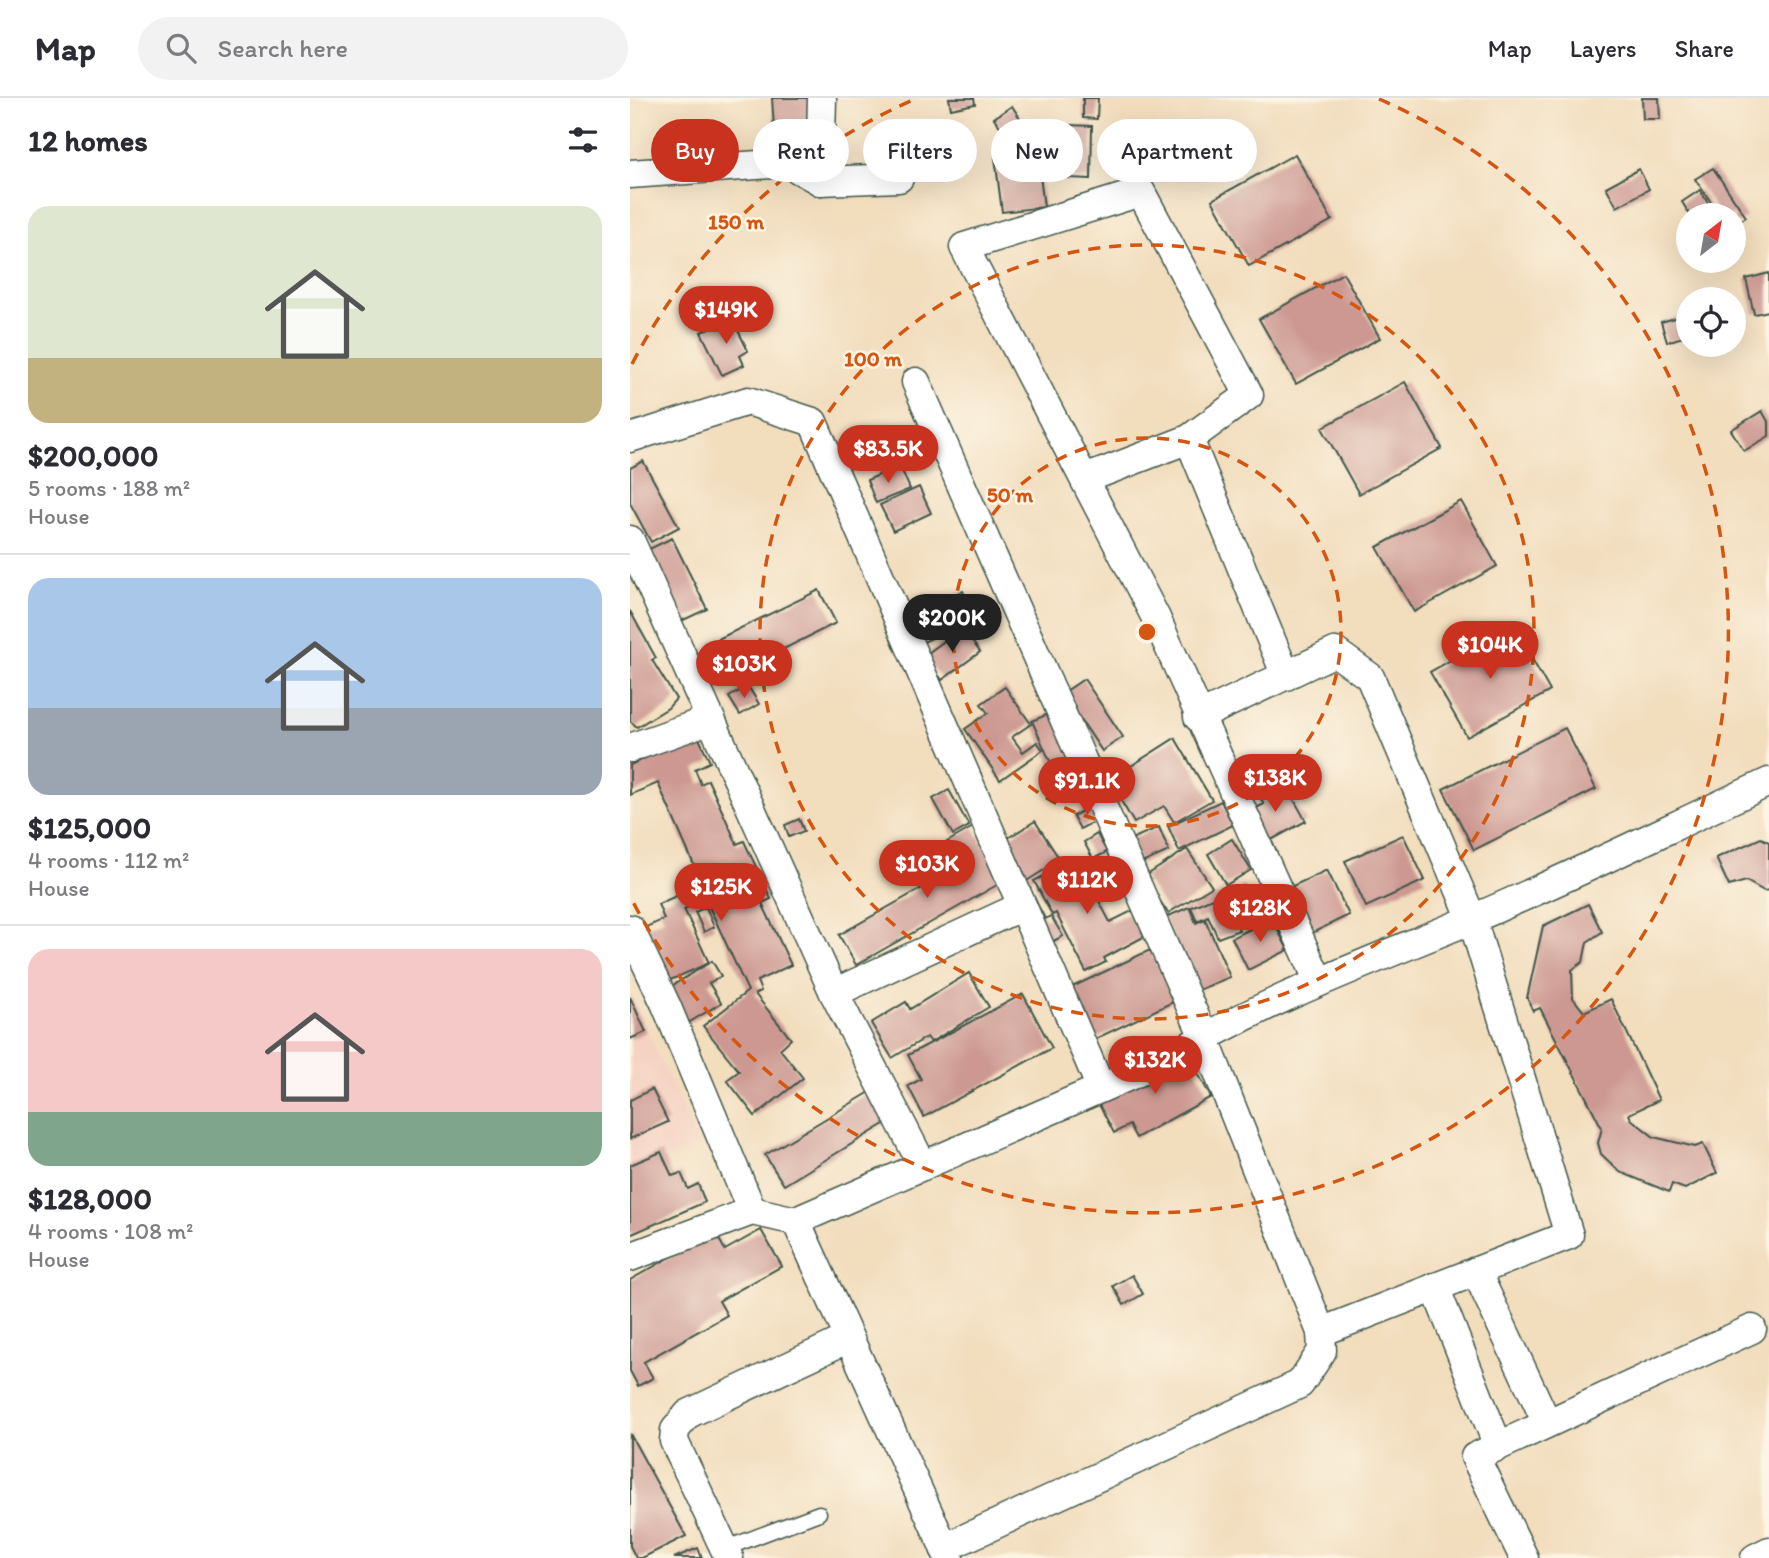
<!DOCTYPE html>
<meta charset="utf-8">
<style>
:root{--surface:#fff;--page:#f2f2f3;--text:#2b2b33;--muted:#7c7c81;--line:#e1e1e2;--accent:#c8321e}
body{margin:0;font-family:Itim,sans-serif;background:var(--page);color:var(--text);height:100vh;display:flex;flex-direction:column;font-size:26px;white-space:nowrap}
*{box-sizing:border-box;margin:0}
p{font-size:23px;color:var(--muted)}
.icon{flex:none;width:38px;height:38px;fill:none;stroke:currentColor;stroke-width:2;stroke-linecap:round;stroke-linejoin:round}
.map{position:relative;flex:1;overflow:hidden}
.sheet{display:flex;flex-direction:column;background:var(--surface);width:630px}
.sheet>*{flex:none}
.banner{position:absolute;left:21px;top:21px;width:665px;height:63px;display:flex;gap:14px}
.needle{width:46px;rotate:31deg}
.tools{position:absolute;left:1046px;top:105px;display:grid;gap:14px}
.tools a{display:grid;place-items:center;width:70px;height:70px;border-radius:50%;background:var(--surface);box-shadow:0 7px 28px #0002;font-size:35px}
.price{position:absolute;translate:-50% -60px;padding:0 16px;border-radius:24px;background:var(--accent);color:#fff;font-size:23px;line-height:46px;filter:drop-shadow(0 2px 4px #0008)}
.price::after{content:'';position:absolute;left:50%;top:42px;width:21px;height:16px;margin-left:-10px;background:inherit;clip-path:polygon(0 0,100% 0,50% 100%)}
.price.active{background:#222;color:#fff}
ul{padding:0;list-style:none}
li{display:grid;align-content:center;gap:14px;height:371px;padding:0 28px}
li+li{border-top:2px solid var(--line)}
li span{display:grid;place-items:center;height:217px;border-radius:21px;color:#555}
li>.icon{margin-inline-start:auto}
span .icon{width:126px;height:126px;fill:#fffc;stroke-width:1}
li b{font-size:30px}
h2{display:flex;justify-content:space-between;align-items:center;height:84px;padding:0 28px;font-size:30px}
.chip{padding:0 24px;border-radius:32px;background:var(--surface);box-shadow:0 7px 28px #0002;font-size:24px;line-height:63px}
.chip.active{background:var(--accent);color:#fff}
header{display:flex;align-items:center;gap:42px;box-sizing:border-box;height:98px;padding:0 35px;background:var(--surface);border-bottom:2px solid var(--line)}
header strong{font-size:33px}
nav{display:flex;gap:38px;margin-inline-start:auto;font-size:24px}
.search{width:490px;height:63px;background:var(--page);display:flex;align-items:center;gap:18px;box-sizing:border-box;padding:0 24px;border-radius:38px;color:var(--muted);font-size:26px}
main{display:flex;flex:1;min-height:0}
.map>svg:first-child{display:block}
.built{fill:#f5d2c2}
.building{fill:#cc9891}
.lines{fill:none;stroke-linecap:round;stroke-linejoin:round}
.lane-casing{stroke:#3f5549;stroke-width:17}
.street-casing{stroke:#3f5549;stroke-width:31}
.lane{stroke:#fff;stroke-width:14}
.street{stroke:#fff;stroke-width:28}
.ring{fill:none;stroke:#d45610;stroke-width:3.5;stroke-dasharray:12 9}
.centre{fill:#d45610;stroke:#fcf5e5;stroke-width:3.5}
.ring-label{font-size:21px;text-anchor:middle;font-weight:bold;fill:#d45610;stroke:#fcf5e5;stroke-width:5;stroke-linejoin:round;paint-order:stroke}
</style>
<header>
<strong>Map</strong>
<div class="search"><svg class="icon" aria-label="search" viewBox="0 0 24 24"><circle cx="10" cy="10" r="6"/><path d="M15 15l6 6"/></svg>Search here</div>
<nav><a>Map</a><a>Layers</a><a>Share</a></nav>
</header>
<main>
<section class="sheet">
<h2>12 homes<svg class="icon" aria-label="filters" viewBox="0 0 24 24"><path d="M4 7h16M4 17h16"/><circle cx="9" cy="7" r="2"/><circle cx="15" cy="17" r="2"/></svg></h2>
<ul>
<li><span style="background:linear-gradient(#dfe7d0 70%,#c2b280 0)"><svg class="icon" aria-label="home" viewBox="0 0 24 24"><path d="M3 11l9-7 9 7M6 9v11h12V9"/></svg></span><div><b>$200,000</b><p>5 rooms · 188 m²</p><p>House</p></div></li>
<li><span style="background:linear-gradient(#a9c7e8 60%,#9aa5b1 0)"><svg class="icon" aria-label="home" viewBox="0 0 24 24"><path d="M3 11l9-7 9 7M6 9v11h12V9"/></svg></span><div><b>$125,000</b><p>4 rooms · 112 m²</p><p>House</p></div></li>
<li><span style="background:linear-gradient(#f6c9c9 75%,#7fa58c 0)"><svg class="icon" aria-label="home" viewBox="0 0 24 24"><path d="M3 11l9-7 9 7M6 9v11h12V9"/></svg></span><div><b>$128,000</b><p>4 rooms · 108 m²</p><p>House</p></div></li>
</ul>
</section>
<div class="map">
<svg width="1139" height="1460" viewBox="0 0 1139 1460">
<rect width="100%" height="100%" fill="#fcf5e5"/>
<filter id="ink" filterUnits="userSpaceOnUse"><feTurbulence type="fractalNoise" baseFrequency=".0143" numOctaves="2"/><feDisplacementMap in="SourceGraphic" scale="14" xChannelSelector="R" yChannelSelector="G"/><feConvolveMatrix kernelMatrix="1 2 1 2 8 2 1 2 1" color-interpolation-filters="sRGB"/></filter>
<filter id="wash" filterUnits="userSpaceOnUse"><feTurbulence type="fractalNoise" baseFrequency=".00686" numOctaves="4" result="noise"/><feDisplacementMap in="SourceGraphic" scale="28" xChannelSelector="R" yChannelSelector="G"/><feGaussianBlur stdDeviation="1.57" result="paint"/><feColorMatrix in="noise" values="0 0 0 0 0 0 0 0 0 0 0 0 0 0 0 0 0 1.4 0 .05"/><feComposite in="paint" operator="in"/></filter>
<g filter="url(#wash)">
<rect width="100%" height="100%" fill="#f2ddbd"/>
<!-- built -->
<polygon class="built" points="0,895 69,1046 0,1078"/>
<g id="blocks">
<!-- building -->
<g class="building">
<polygon points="142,0 180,0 182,28 144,30"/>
<polygon points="319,0 344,0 345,6 321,11"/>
<polygon points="453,0 468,0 467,21 453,20"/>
<polygon points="1012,0 1029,0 1030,21 1013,21"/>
<polygon points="382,8 401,37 384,48 364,20"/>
<polygon points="439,27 462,28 461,81 439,80"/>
<polygon points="407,54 414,109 372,114 365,59"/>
<polygon points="665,56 702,122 619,168 582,102"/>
<polygon points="1083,70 1116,119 1104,127 1104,117 1090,117 1065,81"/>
<polygon points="1009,71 1019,91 987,109 976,89"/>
<polygon points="1070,92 1082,112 1074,117 1060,117 1052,104"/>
<polygon points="713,175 750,240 666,286 629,221"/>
<polygon points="1139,175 1139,213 1124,216 1116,181"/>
<polygon points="1059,216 1059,237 1037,244 1031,224"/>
<polygon points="102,220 118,253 110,258 114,267 92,277 71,234"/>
<polygon points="775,284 812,350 729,396 692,330"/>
<polygon points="1132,313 1139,325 1139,338 1114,353 1101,332"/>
<polygon points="13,363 49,429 21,444 0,405 0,370"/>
<polygon points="270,368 280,391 246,405 237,382"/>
<polygon points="289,389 301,415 263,433 250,407"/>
<polygon points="831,403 867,468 784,514 747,449"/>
<polygon points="42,440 77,511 47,525 11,455"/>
<polygon points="189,492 206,525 97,579 80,545"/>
<polygon points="333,493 345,520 287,547 275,520"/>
<polygon points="0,513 26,560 22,562 46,601 38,610 7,629 0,623"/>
<polygon points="883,527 920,593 837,639 800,574"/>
<polygon points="332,530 350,554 312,582 294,558"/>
<polygon points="454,581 493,639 472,653 433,595"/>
<polygon points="118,588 129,606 110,617 99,599"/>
<polygon points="375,589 401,626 382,639 393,654 407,644 413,652 370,682 335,631 358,615 351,606"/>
<polygon points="425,613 446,659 423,670 402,623"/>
<polygon points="935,630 966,691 844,752 813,691"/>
<polygon points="67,636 80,664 65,671 71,686 78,682 107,746 114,743 141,801 132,805 161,867 127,883 131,893 125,896 161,941 150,951 173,980 125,1018 97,982 109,973 73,928 118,893 76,802 54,811 79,865 36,884 12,831 34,821 28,806 69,788 68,785 71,783 28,685 0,697 0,667"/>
<polygon points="545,640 582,702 544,724 534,708 504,725 479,682"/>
<polygon points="654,684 676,723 632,747 615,716 634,706 629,698"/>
<polygon points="319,692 339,728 323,737 303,701"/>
<polygon points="591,703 603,727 549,753 538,728"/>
<polygon points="463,707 471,720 450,731 443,718"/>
<polygon points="169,721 174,733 159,739 155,727"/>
<polygon points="405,723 430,762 395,784 370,745"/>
<polygon points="343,729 374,783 226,867 209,837 331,768 317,744"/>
<polygon points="529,729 539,753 510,766 499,742"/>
<polygon points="467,736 477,754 463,761 454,744"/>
<polygon points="773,737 795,782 736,809 715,763"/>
<polygon points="1131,740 1139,744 1139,792 1134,793 1116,783 1099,788 1086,760"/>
<polygon points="602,741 621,772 596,787 578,756"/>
<polygon points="557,751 582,789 538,815 514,779"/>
<polygon points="447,761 480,824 506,811 519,836 474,860 476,864 456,874 426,815 422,817 404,783"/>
<polygon points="697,772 719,817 676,838 654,792"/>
<polygon points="614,788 629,816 611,826 596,798"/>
<polygon points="401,794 415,821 421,818 433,838 418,846"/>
<polygon points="594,795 609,832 588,840 578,818 567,823 561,809"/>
<polygon points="958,806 972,834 957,844 953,864 942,872 943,900 954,914 981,901 1029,1002 999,1016 1001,1021 1024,1039 1065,1049 1073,1046 1087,1075 1055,1091 1042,1086 1039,1094 990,1074 971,1056 968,1045 972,1030 910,910 903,913 897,900 913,828"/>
<polygon points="76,809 84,829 74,834 65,814"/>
<polygon points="559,809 566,825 575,821 600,879 566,893 534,820"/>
<polygon points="642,820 658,852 618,872 602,840"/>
<polygon points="520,852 545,903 463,942 438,891"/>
<polygon points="82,863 91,878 79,885 91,905 50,930 29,896"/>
<polygon points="339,875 359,909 301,944 297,939 262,960 241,925 276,904 280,911"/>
<polygon points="393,896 422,950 294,1019 278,988 291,981 278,957"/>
<polygon points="0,899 16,934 0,941"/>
<polygon points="555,952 581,999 506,1040 499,1027 484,1035 466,1001"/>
<polygon points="22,991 38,1024 0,1041 0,1002"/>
<polygon points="240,994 258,1024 154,1087 135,1057"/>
<polygon points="31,1054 42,1078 51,1075 58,1091 68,1086 75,1104 0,1137 0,1067"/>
<polygon points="131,1132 152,1168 89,1203 97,1217 14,1264 23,1280 8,1288 0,1273 0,1182 85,1134 95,1152"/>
<polygon points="502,1177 513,1196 494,1207 483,1188"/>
<polygon points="0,1336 56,1438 12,1460 6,1460 0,1448"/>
<polygon points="68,1450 72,1460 44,1460"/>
</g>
</g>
</g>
<g filter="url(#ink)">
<use href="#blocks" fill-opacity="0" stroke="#3f5549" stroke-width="2"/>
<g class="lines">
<!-- lane casing -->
<g class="lane-casing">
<polyline id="lane" points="94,1451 189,1415"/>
</g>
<!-- street casing -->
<g class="street-casing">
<g id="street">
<polyline points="0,76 157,65 190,83 269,80"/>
<polyline points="190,83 192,0"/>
<polyline points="286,284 574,939 691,1234 692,1253 670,1286 314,1450"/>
<polyline points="0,340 118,303 183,324 471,990"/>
<polyline points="455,381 559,341"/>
<polyline points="0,442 204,895 293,1068"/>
<polyline points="656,578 559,341 619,297 511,94 334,149 526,520 689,884"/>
<polyline points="568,619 705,554 740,579 842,821 939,1137 691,1234"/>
<polyline points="0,650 79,622"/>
<polyline points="0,831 36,907 122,1113"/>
<polyline points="204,895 392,808"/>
<polyline points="166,1123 319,1460"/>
<path d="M0,1159L122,1113L166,1123L536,962C631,903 737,865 840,822C941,779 1039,730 1139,684"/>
<polyline points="846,1173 917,1325"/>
<polyline points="805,1189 868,1348"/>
<polyline points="99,1460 44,1343 45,1332 58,1316 219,1240"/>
<polyline points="894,1460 845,1359 1122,1231"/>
<polyline points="1125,1460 1139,1453"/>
</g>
</g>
<!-- lane -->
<use href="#lane" class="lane"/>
<!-- street -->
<use href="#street" class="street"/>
</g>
</g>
<!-- distance rings -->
<g class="ring">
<circle cx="517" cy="534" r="194"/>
<circle cx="517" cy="534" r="387"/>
<path d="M2 266A581 581 0 0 1 285 1M749 1A581 581 0 1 1 2 802"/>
</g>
<circle cx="517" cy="534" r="10" class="centre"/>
<g class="ring-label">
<text x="106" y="131">150 m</text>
<text x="243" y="268">100 m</text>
<text x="380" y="404">50 m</text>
</g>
</svg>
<div class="tools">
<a><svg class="needle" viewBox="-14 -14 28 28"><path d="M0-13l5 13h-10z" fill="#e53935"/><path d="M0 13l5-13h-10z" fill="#7c7c81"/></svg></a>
<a><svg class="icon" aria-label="locate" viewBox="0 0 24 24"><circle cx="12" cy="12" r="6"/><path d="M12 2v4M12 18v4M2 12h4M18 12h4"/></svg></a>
</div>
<b class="price" style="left:96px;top:248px">$149K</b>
<b class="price" style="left:258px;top:387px">$83.5K</b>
<b class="price active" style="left:322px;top:556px">$200K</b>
<b class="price" style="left:860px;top:583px">$104K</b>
<b class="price" style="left:114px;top:602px">$103K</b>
<b class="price" style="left:645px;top:716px">$138K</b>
<b class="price" style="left:457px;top:719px">$91.1K</b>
<b class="price" style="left:297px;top:802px">$103K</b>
<b class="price" style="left:457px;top:818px">$112K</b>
<b class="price" style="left:91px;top:825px">$125K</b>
<b class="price" style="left:630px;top:846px">$128K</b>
<b class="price" style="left:525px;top:998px">$132K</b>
<div class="banner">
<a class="chip active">Buy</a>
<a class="chip">Rent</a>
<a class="chip">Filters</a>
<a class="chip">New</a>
<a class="chip">Apartment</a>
</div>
</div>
</main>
